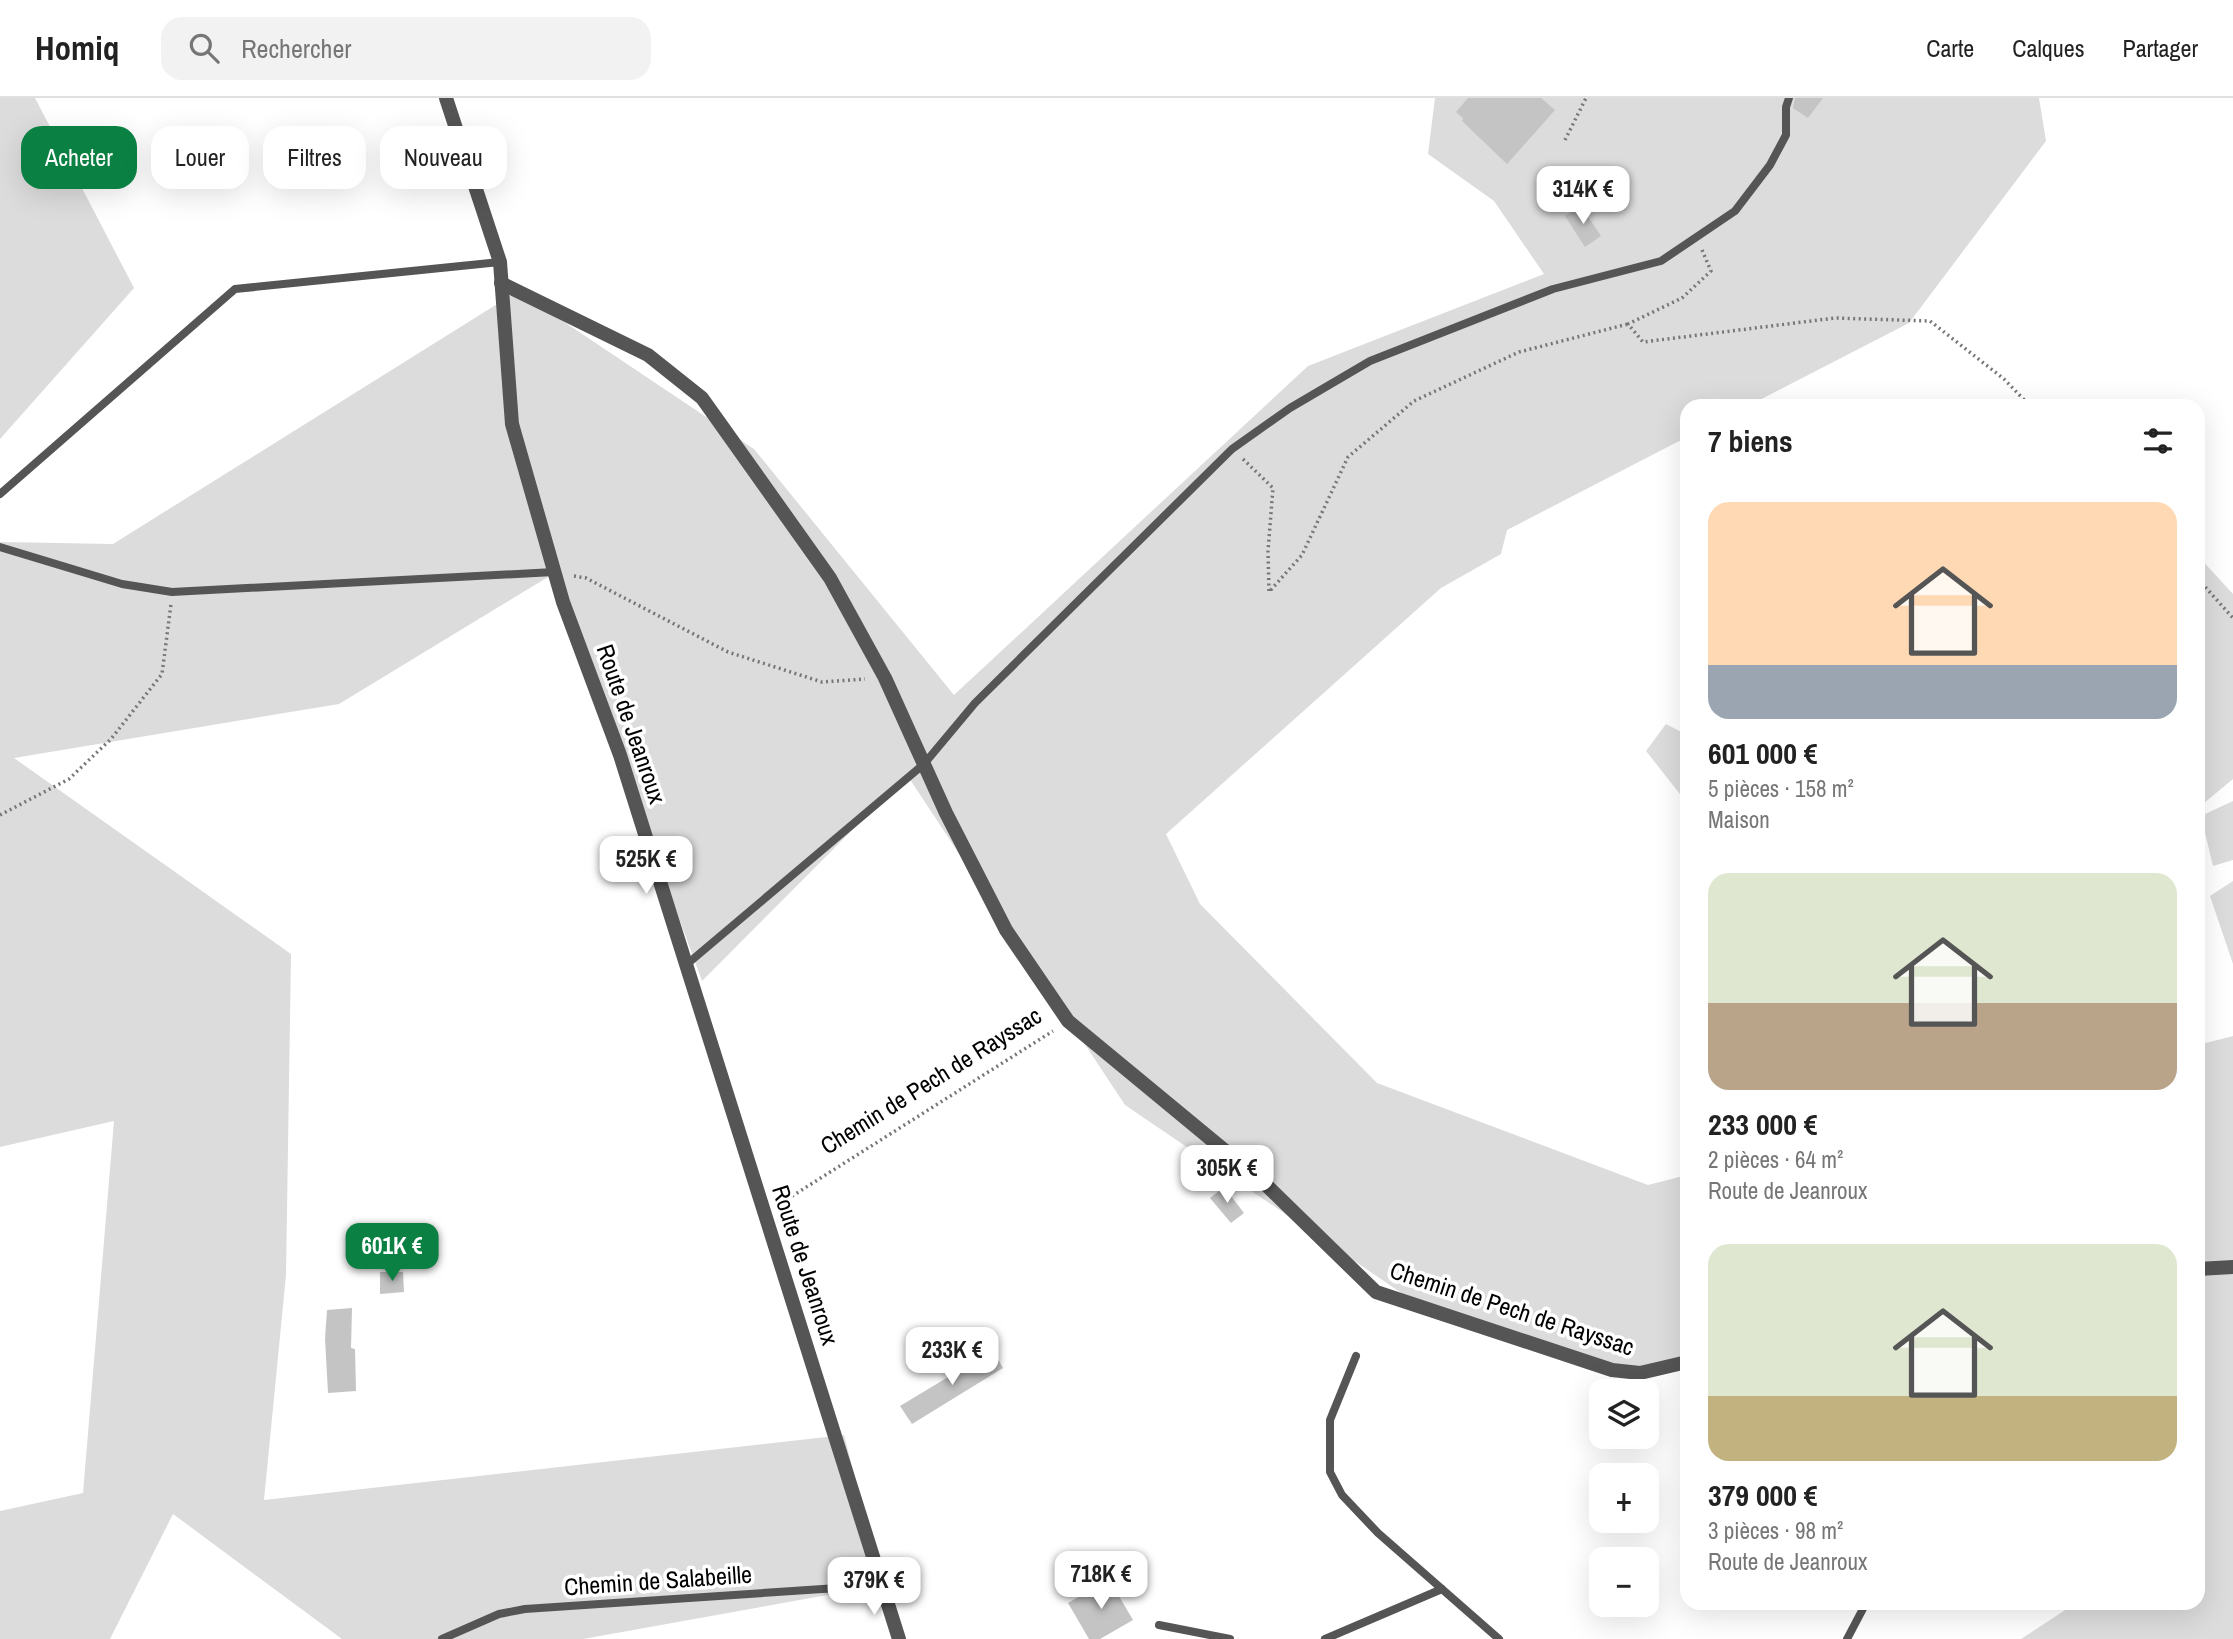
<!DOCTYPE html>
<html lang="fr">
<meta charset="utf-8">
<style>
:root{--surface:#fff;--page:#f2f2f2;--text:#222;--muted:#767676;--line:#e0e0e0;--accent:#0b8043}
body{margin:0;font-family:"Archivo Narrow",sans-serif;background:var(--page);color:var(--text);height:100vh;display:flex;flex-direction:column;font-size:26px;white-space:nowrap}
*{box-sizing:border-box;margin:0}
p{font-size:23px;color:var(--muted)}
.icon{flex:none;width:38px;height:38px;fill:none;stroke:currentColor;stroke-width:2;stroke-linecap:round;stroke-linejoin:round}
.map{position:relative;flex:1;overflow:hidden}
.details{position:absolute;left:1680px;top:301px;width:525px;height:1211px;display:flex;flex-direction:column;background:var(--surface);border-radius:21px;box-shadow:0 7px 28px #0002}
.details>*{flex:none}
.top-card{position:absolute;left:21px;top:28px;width:665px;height:63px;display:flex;gap:14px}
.buttons{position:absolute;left:1589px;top:1281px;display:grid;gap:14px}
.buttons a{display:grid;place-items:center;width:70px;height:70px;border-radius:14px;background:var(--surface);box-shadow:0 7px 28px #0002;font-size:35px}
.price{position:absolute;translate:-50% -60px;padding:0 16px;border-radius:14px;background:#fff;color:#222;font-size:23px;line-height:46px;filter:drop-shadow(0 2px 4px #0008)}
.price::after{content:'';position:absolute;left:50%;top:42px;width:21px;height:16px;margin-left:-10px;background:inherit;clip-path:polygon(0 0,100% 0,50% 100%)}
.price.current{background:var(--accent);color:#fff}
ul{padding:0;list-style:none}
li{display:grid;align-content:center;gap:14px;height:371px;padding:0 28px}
li span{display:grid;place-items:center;height:217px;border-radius:21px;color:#555}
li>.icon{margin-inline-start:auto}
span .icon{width:126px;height:126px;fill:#fffc;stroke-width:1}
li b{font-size:30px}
h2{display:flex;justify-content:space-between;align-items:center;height:84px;padding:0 28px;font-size:30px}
.pill{padding:0 24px;border-radius:21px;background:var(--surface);box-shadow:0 7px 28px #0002;font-size:24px;line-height:63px}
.pill.current{background:var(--accent);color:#fff}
header{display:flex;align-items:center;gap:42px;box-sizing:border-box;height:98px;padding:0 35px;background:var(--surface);border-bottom:2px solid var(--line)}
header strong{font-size:33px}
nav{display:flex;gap:38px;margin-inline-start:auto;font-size:24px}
.search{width:490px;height:63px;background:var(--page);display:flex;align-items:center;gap:18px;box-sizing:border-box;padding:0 24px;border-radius:21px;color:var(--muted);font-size:26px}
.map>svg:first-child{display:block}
.green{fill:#dcdcdc}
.building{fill:#c4c4c4}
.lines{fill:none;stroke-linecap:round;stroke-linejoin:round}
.path{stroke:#777;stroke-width:3.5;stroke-dasharray:2 3.5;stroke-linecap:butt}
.service{stroke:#555;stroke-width:8}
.minor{stroke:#555;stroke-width:14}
.labels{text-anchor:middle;stroke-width:7;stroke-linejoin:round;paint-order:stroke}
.street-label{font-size:24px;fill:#000;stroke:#fff}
</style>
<header>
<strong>Homiq</strong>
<div class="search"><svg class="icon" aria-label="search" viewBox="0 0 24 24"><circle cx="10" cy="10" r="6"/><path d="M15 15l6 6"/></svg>Rechercher</div>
<nav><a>Carte</a><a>Calques</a><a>Partager</a></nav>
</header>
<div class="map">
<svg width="2233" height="1541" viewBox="0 0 2233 1541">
<rect width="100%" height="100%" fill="#fff"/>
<!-- green -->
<g class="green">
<polygon points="0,0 35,0 134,190 0,341"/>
<polygon points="1435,0 2039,0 2046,43 1909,225 1748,308 1687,308 1687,339 1507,432 1501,456 1441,490 1166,736 1200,806 1377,985 1648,1087 1687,1077 1687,1262 1612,1272 1425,1211 1125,1007 907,677 702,883 553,476 339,606 14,660 291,856 286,1177 264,1402 844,1337 883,1487 583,1541 342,1541 173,1416 110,1541 0,1541 0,1413 83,1395 114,1023 0,1049 0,444 113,446 518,193 754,351 954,597 1308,268 1544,176 1494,103 1428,56"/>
<polygon points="2198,458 2233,496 2233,681 2198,710"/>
<polygon points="1666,626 1687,637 1687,705 1646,653"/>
<polygon points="2233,703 2233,762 2213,768 2201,718"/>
<polygon points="2233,783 2233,866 2210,798"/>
<polygon points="2233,938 2233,1541 2021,1541 2076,1505 2198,1505 2198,947"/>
</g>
<!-- building -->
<g class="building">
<polygon points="1468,0 1541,0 1555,12 1507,66 1462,23 1463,20 1456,14"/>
<polygon points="1795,0 1823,0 1808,20 1793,10"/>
<polygon points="1581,108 1601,138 1585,149 1565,118"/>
<polygon points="1224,1089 1244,1115 1231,1125 1210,1100"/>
<polygon points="380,1174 403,1174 404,1194 380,1196"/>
<polygon points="352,1210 351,1250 355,1251 356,1293 328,1295 325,1241 327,1212"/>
<polygon points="993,1252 1003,1270 912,1326 900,1308"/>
<polygon points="1109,1481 1133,1522 1100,1541 1089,1541 1068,1505"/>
</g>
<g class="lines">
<!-- path -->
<g class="path">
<polyline points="1565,42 1586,0"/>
<polyline points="1702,152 1711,173 1682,200 1628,226 1643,244 1835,220 1930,223 2004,281 2030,308"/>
<polyline points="1243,361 1273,390 1268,453 1269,494 1302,457 1348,359 1414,303 1519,254 1628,226"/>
<polyline points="574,478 586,480 728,554 822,584 865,581"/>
<polyline points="2198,481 2233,520"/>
<polyline points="0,717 69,681 111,641 162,576 171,506"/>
<polyline points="778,1107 1053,933"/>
</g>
<!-- service -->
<g class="service">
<polyline points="0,396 235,191 500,164"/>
<polyline points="0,449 122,486 172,494 554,474"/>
<polyline points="686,867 924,666 975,605 1232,351 1290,310 1370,263 1553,191 1661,163 1735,113 1770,67 1786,37 1786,9 1789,0"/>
<polyline points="1356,1258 1330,1322 1330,1374 1342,1397 1378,1435 1499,1541"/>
<polyline points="1159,1527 1230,1541"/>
<polyline points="442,1541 499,1516 525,1511 883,1487"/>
<polyline points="1325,1541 1442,1491"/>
<polyline points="1847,1541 1866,1505"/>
</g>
<!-- minor -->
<g class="minor">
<polyline points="446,0 500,164 512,326 563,504 620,657 899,1541"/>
<polyline points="501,185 648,257 702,300 830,480 885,580 946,715 1006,832 1068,923 1264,1085 1376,1194 1612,1272 1640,1275 1687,1264"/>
<polyline points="2198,1171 2233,1169"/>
</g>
</g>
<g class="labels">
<!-- street labels -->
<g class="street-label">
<text transform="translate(631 626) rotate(71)" y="8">Route de Jeanroux</text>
<text transform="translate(931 983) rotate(-32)" y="8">Chemin de Pech de Rayssac</text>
<text transform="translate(805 1167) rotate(72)" y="8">Route de Jeanroux</text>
<text transform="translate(1512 1211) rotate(18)" y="8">Chemin de Pech de Rayssac</text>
<text transform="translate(658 1483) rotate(-4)" y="8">Chemin de Salabeille</text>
</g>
</g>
</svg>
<div class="buttons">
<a><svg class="icon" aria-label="layers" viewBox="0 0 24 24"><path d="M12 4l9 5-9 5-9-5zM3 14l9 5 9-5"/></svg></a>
<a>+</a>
<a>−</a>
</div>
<b class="price" style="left:1583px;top:128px">314K €</b>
<b class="price" style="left:646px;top:798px">525K €</b>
<b class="price" style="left:1227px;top:1107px">305K €</b>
<b class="price current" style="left:392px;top:1185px">601K €</b>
<b class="price" style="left:952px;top:1289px">233K €</b>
<b class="price" style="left:1101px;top:1513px">718K €</b>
<b class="price" style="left:874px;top:1519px">379K €</b>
<div class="top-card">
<a class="pill current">Acheter</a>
<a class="pill">Louer</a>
<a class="pill">Filtres</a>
<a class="pill">Nouveau</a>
</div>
<section class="details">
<h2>7 biens<svg class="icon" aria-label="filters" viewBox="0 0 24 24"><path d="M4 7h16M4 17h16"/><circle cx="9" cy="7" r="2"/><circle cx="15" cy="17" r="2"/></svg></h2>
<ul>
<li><span style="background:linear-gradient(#ffd9b3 75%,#9aa5b1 0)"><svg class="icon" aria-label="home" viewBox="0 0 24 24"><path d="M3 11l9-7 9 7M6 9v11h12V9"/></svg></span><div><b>601 000 €</b><p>5 pièces · 158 m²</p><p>Maison</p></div></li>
<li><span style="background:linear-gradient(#dfe7d0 60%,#b9a48a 0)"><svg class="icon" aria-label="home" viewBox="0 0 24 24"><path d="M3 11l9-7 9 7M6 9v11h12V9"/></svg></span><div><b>233 000 €</b><p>2 pièces · 64 m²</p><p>Route de Jeanroux</p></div></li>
<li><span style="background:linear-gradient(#dfe7d0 70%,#c2b280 0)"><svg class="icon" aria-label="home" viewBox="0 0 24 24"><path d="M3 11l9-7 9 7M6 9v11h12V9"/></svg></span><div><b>379 000 €</b><p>3 pièces · 98 m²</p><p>Route de Jeanroux</p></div></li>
</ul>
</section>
</div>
